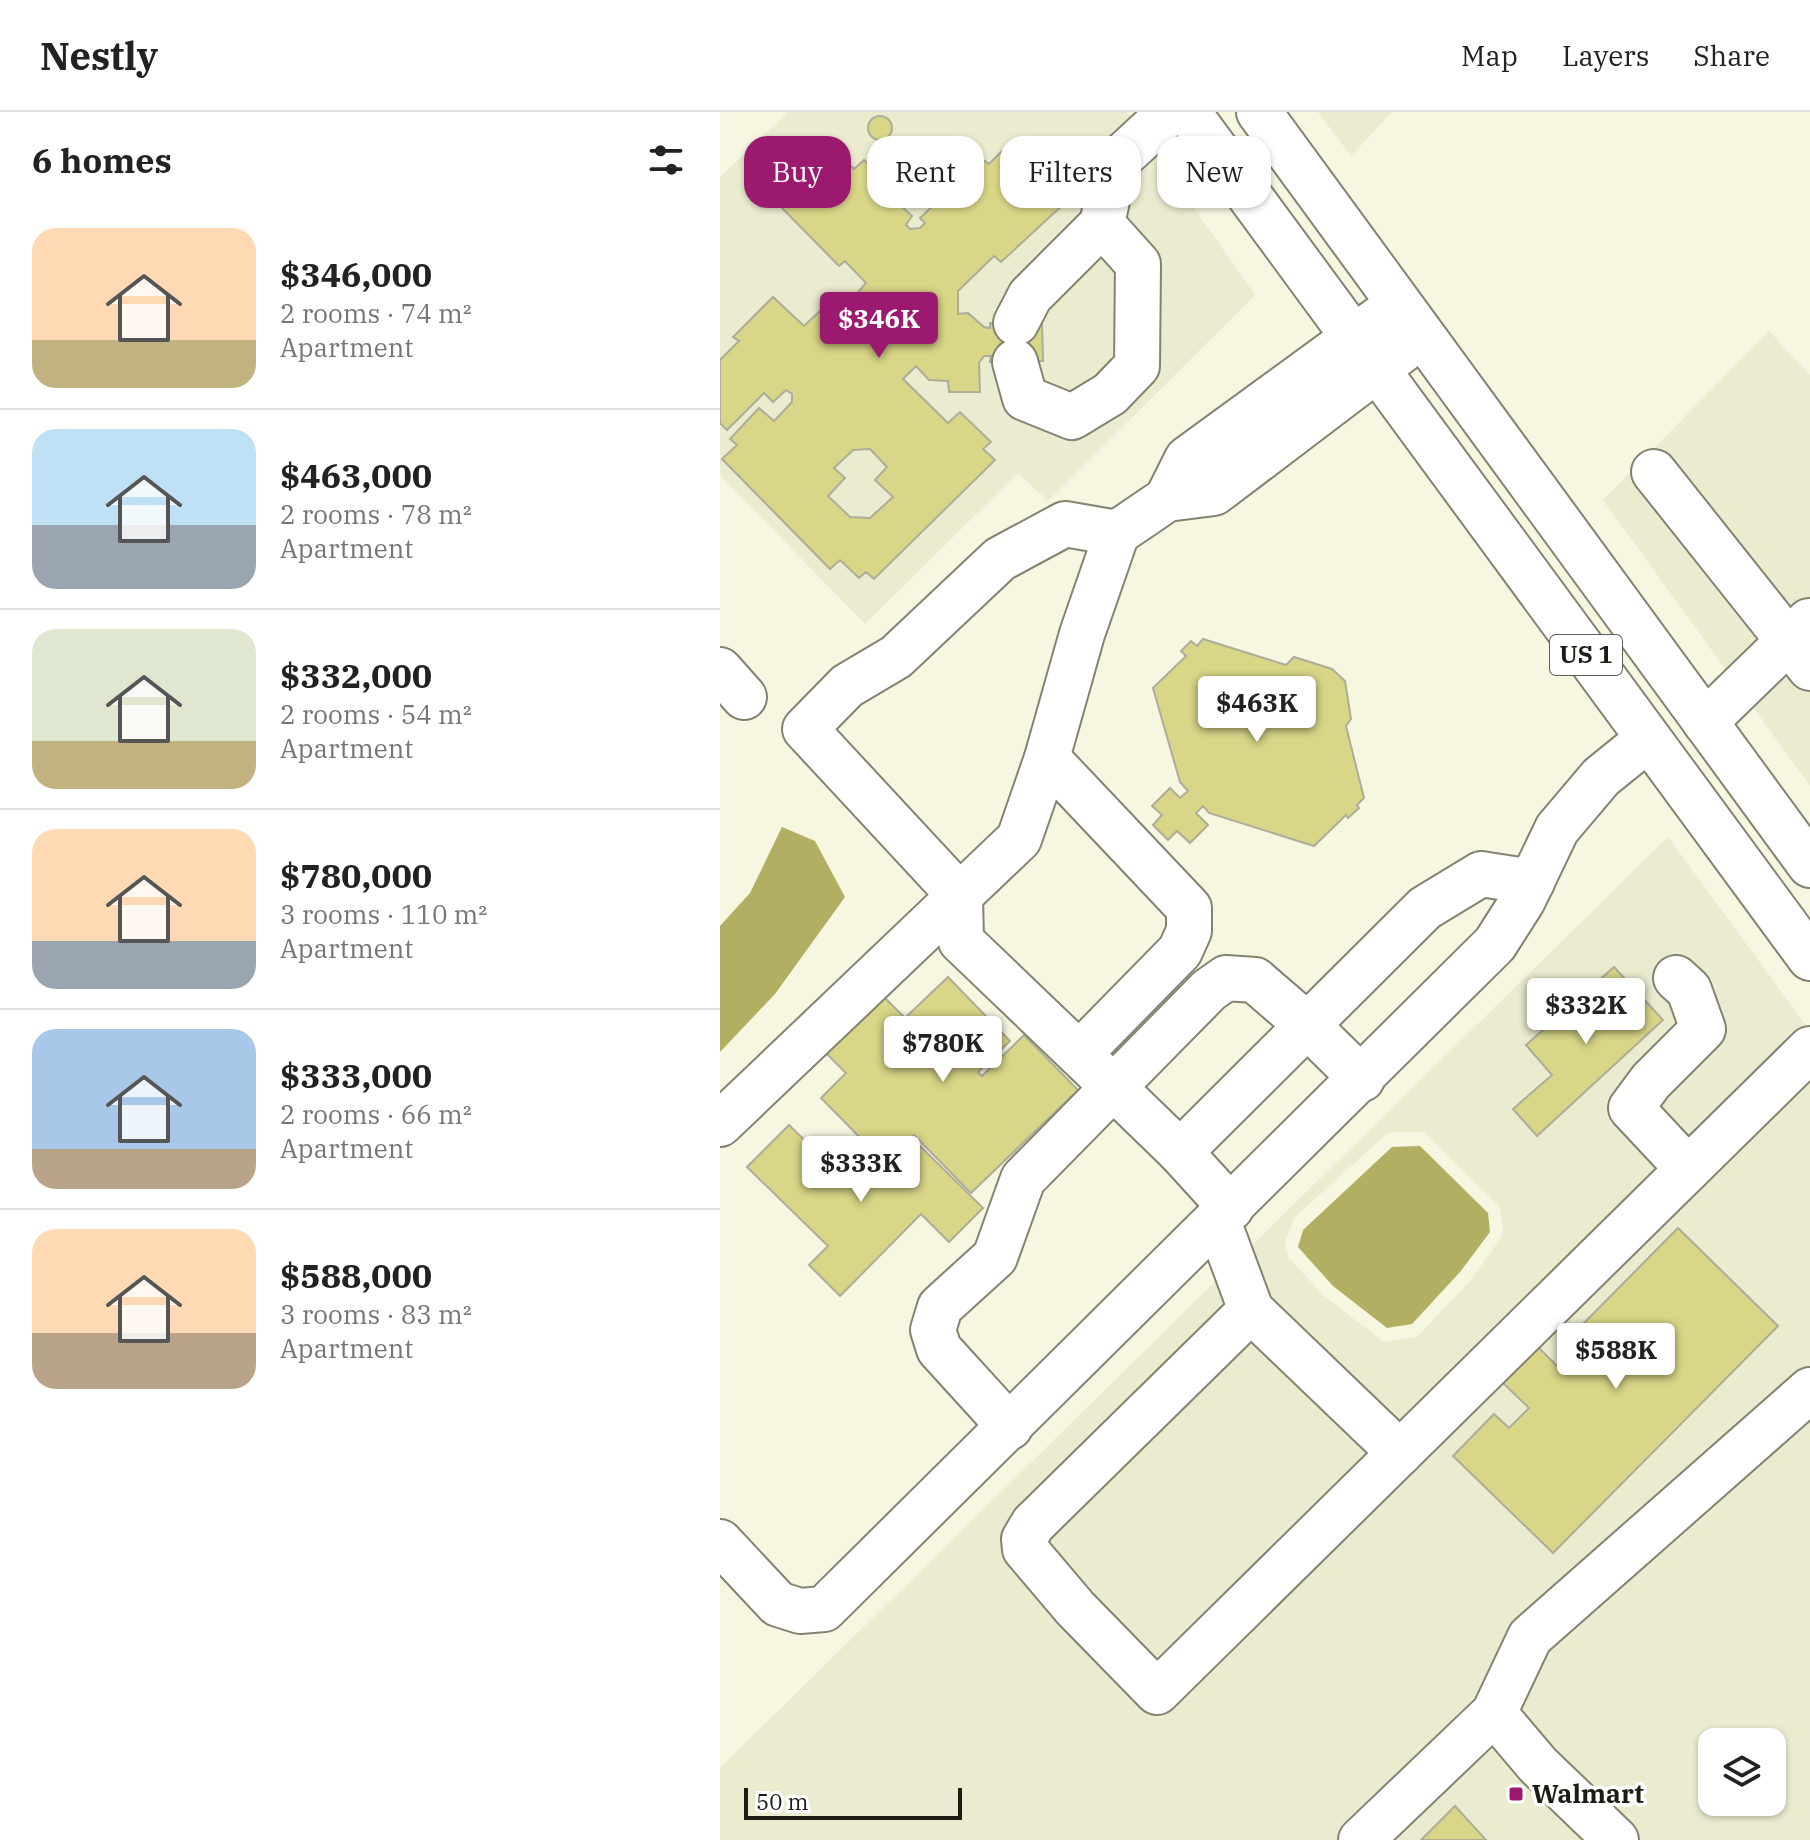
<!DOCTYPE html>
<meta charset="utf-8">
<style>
:root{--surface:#fff;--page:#f2f2f2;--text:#222;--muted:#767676;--line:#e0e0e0;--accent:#9b1a6f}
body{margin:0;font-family:"IBM Plex Serif",serif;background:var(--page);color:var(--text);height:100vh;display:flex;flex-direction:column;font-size:30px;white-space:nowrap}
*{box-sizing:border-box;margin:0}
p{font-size:26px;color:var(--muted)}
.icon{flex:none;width:44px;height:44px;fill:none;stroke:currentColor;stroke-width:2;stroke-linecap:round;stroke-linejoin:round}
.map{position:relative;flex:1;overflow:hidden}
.side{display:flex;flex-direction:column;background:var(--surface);width:720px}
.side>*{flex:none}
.hud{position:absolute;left:24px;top:24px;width:760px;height:72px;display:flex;gap:16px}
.fabs{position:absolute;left:978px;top:1616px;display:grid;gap:16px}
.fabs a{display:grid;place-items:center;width:88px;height:88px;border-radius:16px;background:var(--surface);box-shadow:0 2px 6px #0004;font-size:40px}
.scale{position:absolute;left:24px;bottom:20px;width:218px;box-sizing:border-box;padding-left:8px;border:4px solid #1c1b14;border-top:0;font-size:22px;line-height:28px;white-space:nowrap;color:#1c1b14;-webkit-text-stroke:6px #fff;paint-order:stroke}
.price{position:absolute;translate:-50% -68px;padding:0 18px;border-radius:8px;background:#fff;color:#222;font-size:26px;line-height:52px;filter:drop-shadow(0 2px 4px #0008)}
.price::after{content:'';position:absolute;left:50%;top:48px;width:24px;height:18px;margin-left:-12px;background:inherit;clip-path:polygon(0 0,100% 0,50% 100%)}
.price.current{background:var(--accent);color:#fff}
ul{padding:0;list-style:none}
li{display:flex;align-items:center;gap:24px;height:200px;padding:0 32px}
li+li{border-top:2px solid var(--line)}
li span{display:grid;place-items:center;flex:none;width:224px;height:160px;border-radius:24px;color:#555}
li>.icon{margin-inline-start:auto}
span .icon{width:96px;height:96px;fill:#fffc;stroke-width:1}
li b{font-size:34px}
h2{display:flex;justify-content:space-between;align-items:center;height:96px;padding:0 32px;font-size:34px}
.tag{padding:0 28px;border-radius:24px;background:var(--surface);box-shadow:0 2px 6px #0004;font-size:28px;line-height:72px}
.tag.current{background:var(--accent);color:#fff}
header{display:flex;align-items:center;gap:48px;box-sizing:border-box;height:112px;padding:0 40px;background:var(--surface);border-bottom:2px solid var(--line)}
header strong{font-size:38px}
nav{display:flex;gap:44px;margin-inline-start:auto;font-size:28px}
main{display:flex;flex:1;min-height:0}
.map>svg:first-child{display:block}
.built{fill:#ebebcf;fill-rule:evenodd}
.water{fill:#b3af62}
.building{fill:#d9d688;stroke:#adad9a;stroke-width:2;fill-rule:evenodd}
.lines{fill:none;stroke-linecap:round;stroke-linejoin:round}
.minor-casing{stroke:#838371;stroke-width:48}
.major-casing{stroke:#838371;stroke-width:48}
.minor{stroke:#fff;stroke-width:44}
.major{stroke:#fff;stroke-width:44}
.poi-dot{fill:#9b1a6f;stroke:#fff;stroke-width:3}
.labels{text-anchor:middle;stroke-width:7;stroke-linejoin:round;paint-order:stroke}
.shield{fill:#fff;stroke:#605f5a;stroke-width:2}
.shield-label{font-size:24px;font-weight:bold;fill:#1c1b14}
.poi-label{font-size:26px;font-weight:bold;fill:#1c1b14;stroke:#fff;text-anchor:start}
</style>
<header>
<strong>Nestly</strong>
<nav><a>Map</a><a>Layers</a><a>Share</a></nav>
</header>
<main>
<section class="side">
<h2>6 homes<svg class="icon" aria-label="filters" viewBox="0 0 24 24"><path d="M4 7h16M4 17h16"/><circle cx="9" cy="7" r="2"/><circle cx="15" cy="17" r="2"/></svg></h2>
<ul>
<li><span style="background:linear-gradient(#ffd9b3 70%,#c2b280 0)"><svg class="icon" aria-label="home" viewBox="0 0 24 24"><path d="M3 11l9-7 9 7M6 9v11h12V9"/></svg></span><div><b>$346,000</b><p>2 rooms · 74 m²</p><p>Apartment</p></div></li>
<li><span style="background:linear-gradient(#bfe0f5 60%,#9aa5b1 0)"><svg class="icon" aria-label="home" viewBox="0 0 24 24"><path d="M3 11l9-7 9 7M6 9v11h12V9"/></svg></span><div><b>$463,000</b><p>2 rooms · 78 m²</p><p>Apartment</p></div></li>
<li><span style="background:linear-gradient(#dfe7d0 70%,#c2b280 0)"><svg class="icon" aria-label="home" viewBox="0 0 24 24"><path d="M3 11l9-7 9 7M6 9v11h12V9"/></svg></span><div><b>$332,000</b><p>2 rooms · 54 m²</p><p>Apartment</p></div></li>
<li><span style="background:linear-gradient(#ffd9b3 70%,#9aa5b1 0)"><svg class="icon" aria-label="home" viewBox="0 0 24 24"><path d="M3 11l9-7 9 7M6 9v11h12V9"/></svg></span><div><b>$780,000</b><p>3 rooms · 110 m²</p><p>Apartment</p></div></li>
<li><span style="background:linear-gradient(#a9c7e8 75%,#b9a48a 0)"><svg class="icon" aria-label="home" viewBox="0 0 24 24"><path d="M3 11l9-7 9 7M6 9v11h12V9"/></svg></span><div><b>$333,000</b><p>2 rooms · 66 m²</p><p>Apartment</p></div></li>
<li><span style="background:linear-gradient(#ffd9b3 65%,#b9a48a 0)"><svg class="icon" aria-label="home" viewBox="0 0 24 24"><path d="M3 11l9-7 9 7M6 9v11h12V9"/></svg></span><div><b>$588,000</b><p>3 rooms · 83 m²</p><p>Apartment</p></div></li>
</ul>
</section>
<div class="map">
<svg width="1090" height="1728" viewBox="0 0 1090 1728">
<rect width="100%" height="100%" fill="#f6f6e1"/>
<!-- built -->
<g class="built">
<polygon points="68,0 407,0 535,183 328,389 298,361 145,512 0,363 0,65"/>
<polygon points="598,0 672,0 631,44"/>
<polygon points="1049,219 1090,263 1090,674 883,388"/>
<path d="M948,725L1090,919V1728H0V1656ZM671,1020H704L780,1095L783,1118L781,1126L750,1169L697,1225L664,1230L604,1184L569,1146L565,1131L574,1106L664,1024ZM992,1630H1052V1690H992Z"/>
</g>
<!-- water -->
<g class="water">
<polygon points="62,715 95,729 125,785 55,882 0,940 0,814 30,781"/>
<polygon points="700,1034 768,1101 770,1120 740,1160 692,1212 667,1216 613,1174 578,1135 583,1118 672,1035"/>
</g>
<!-- building -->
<g class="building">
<circle cx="160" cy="16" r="12"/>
<path d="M289,32L309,51L305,54L323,73L326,69L346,90L281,150L274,144L238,179V202L248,201L264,215L270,216V211H322L323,249L270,250L271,244H264L259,251L260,280H229L228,269L209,268L196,254L183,267L228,311L240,300L271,330L263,337L275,348L154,467L146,460L139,466L120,448L110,457L2,347L17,333L10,327L39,296L54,309L72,290V282L66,278L53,290L44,281L7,318L0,311V248L19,229L13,225L53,185L84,214L119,181L128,192L146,171L125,149L119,154L59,93L116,38L134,57L144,48L173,77L169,83L192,104L186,113L190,117L200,116L205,111L200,106L218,89L216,86L259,45L269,52ZM150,337L167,355L155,368L173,385L150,406L130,405L108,384L125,366L114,356L133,338Z"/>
<polygon points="483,527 566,553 574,545 612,557 625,569 631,607 626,614 644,686 637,693 639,696 628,706 626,703 594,734 489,701 483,694 476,701 488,713 470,731 457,719 448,728 433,713 442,703 432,694 450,676 460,686 468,679 460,670 433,576 466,544 461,539 471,529 477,534"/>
<polygon points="894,855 943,908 817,1024 793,997 832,963 806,933"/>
<polygon points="228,865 290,929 258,960 262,964 304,923 358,978 251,1081 194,1023 165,1051 101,986 126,961 104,939 162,883 185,906"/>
<polygon points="69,1013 141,1083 195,1029 263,1096 229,1130 201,1102 120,1184 89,1153 108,1134 27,1055"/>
<polygon points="958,1116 1058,1214 833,1441 733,1344 774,1302 789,1316 809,1296 783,1271 818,1235 844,1261 870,1235 855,1220"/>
<polygon points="735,1694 766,1728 701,1728"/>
</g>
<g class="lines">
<!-- minor casing -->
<g class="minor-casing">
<g id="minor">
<polyline points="296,211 310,184 382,112 395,51 450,0"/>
<polyline points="295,250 305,286 352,305 390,282 417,254 418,152 382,112"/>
<polyline points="934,360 1090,556"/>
<polyline points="447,387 467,347 678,193"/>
<polyline points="0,558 24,585"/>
<polyline points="985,610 1089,509"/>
<polyline points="327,646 469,796 469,819 460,839 359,942 460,1040"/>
<polyline points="956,866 969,878 983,917 931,969 911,996 968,1057"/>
<polyline points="359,942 241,829 240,784 85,617 127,574 176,545 280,447 345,412 397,421"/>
<polyline points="0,1012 299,727 327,646 362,522 397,421 447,387 494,381 701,224"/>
<polyline points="511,1096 460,1040 705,796 761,762 812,770"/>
<polyline points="498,1109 531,1198 313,1412 304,1427 305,1437 355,1496 437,1580 1090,937"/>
<polyline points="531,1198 680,1341"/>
<polyline points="290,1315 219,1237 213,1218 220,1195 275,1145 303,1067 489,878 506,866 535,868 587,913 642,967"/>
<polyline points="0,1430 58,1492 80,1499 104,1497 775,832 803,788 837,717 881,665 928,627"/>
<polyline points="774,1601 818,1653 896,1728"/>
<polyline points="641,1728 774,1601 810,1525 1090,1278"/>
</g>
</g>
<!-- major casing -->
<g class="major-casing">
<g id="major">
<polyline points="468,0 1090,846"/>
<polyline points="539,0 1090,753"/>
</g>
</g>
<!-- minor -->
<use href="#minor" class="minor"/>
<!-- major -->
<use href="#major" class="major"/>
</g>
<!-- markers -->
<rect class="poi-dot" x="788" y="1674" width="16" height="16" rx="4"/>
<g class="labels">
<!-- shield labels -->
<rect class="shield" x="830" y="523" width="72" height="40" rx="6"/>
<g class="shield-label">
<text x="866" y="551">US 1</text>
</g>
<!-- poi labels -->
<g class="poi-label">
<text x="812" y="1691">Walmart</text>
</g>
</g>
</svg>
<div class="fabs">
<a><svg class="icon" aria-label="layers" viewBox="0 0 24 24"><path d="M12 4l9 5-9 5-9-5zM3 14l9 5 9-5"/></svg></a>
</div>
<div class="scale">50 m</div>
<b class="price current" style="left:159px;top:248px">$346K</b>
<b class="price" style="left:537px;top:632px">$463K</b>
<b class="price" style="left:866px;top:934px">$332K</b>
<b class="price" style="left:223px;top:972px">$780K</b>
<b class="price" style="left:141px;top:1092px">$333K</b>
<b class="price" style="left:896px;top:1279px">$588K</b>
<div class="hud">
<a class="tag current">Buy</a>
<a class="tag">Rent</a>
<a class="tag">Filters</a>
<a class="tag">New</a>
</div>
</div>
</main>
